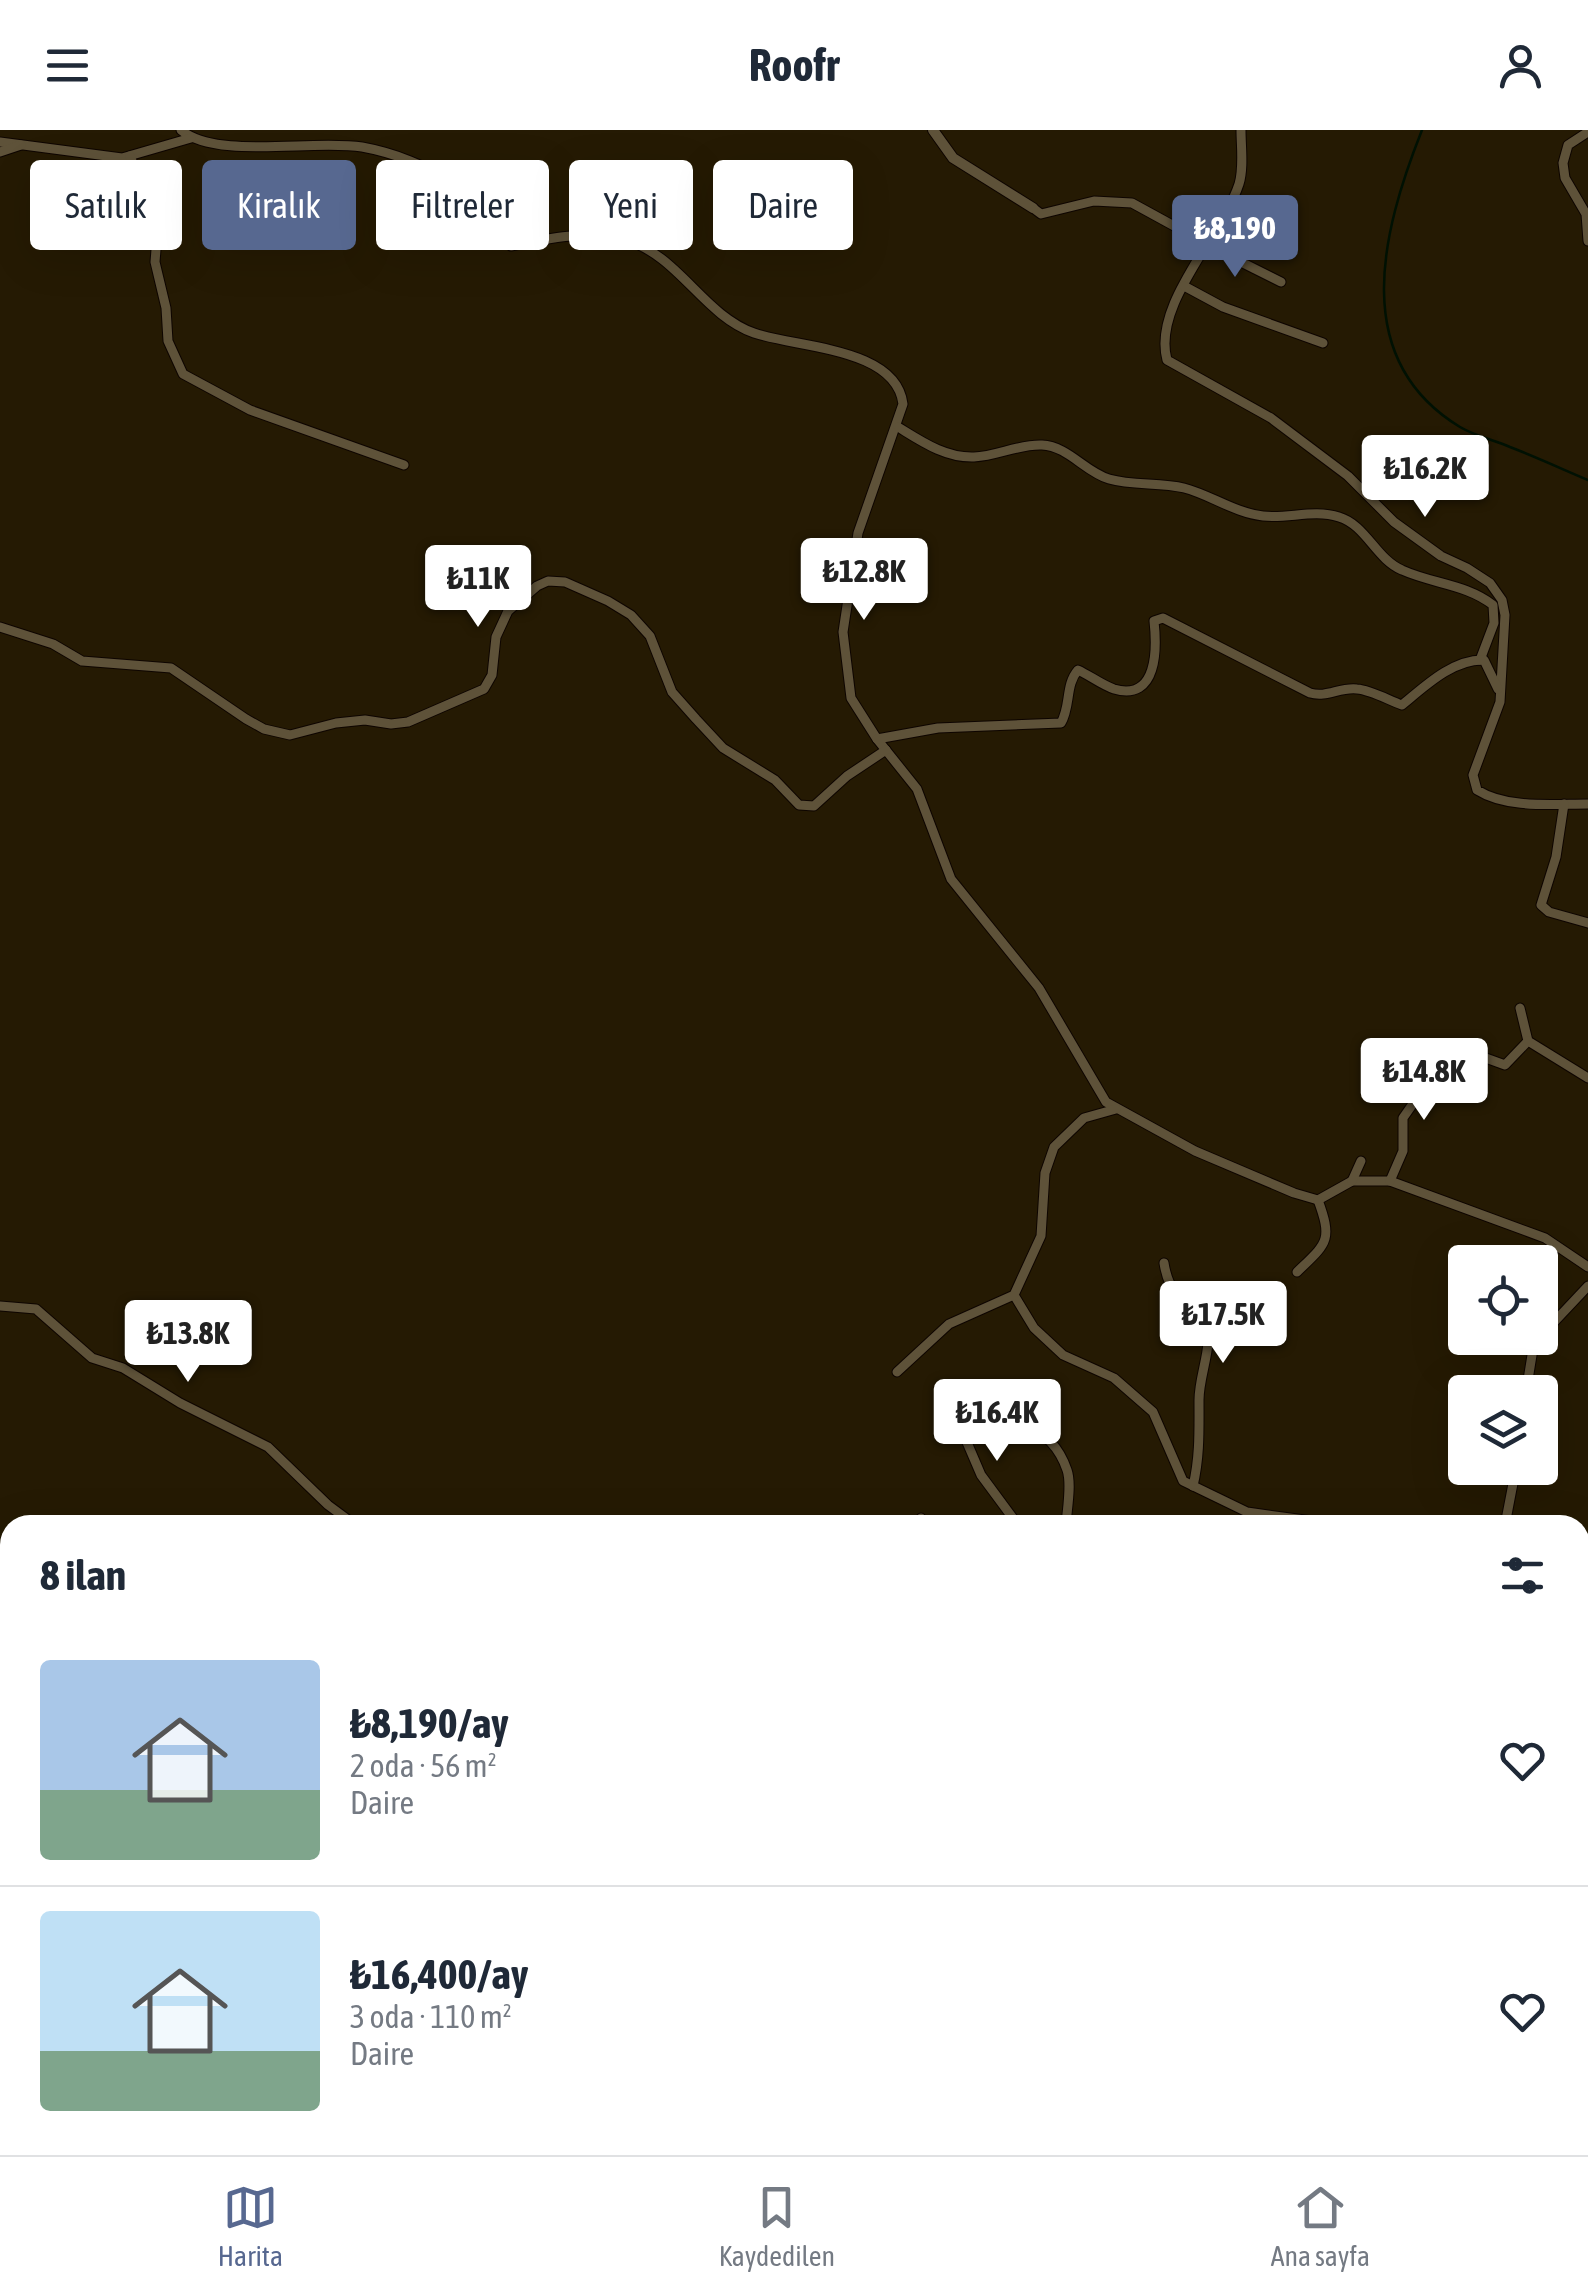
<!DOCTYPE html>
<html lang="tr">
<meta charset="utf-8">
<style>
:root{--surface:#fff;--page:#f2f2f3;--text:#1f2937;--muted:#747a83;--line:#e0e1e3;--accent:#576890}
body{margin:0;font-family:"Asap Condensed",sans-serif;background:var(--page);color:var(--text);height:100vh;display:flex;flex-direction:column;font-size:38px;white-space:nowrap}
*{box-sizing:border-box;margin:0}
p{font-size:32px;color:var(--muted)}
.icon{flex:none;width:55px;height:55px;fill:none;stroke:currentColor;stroke-width:2;stroke-linecap:round;stroke-linejoin:round}
.map{position:relative;flex:1;overflow:hidden}
.side{position:absolute;left:0px;top:1385px;width:1590px;height:640px;display:flex;flex-direction:column;background:var(--surface);border-radius:30px 30px 0 0;box-shadow:0 10px 40px #0002}
.side>*{flex:none}
.hud{position:absolute;left:30px;top:30px;width:1000px;height:90px;display:flex;gap:20px}
.tools{position:absolute;left:1448px;top:1115px;display:grid;gap:20px}
.tools a{display:grid;place-items:center;width:110px;height:110px;border-radius:10px;background:var(--surface);box-shadow:0 10px 40px #0002;font-size:50px}
.price{position:absolute;translate:-50% -85px;padding:0 22px;border-radius:10px;background:#fff;color:#222;font-size:32px;line-height:65px;filter:drop-shadow(0 2px 5px #0008)}
.price::after{content:'';position:absolute;left:50%;top:60px;width:30px;height:22px;margin-left:-15px;background:inherit;clip-path:polygon(0 0,100% 0,50% 100%)}
.price.current{background:var(--accent);color:#fff}
ul{padding:0;list-style:none}
li{display:flex;align-items:center;gap:30px;height:250px;padding:0 40px}
li+li{border-top:2px solid var(--line)}
li span{display:grid;place-items:center;flex:none;width:280px;height:200px;border-radius:10px;color:#555}
li>.icon{margin-inline-start:auto}
span .icon{width:120px;height:120px;fill:#fffc;stroke-width:1}
li b{font-size:42px}
h2{display:flex;justify-content:space-between;align-items:center;height:120px;padding:0 40px;font-size:42px}
.tag{padding:0 35px;border-radius:10px;background:var(--surface);box-shadow:0 10px 40px #0002;font-size:35px;line-height:90px}
.tag.current{background:var(--accent);color:#fff}
header{display:flex;justify-content:space-between;align-items:center;height:130px;padding:0 40px;background:var(--surface);font-size:45px;font-weight:700}
.tab-bar{display:flex;justify-content:space-around;align-items:center;height:140px;border-top:2px solid var(--line);background:var(--surface);font-size:28px;color:var(--muted)}
.tab-bar a{display:grid;justify-items:center;gap:5px}
.tab-bar .current{color:var(--accent)}
.map>svg:first-child{display:block}
.lines{fill:none;stroke-linecap:round;stroke-linejoin:round}
.stream{stroke:#001103;stroke-width:2.5}
.minor-casing{stroke:#0e0500;stroke-width:11}
.tertiary-casing{stroke:#0e0500;stroke-width:12}
.minor{stroke:#5e5239;stroke-width:9}
.tertiary{stroke:#5e5239;stroke-width:10}
</style>
<header><svg class="icon" aria-label="menu" viewBox="0 0 24 24"><path d="M4 6h16M4 12h16M4 18h16"/></svg>Roofr<svg class="icon" aria-label="person" viewBox="0 0 24 24"><circle cx="12" cy="8" r="4"/><path d="M4 21q1-7 8-7t8 7"/></svg></header>
<div class="map">
<svg width="1588" height="2025" viewBox="0 0 1588 2025">
<rect width="100%" height="100%" fill="#251a03"/>
<g class="lines">
<!-- stream -->
<g class="stream">
<path d="M1422,0C1382,101 1348,229 1460,297C1475,306 1494,310 1510,317C1536,327 1562,339 1588,350"/>
<polyline points="1580,1634 1588,1622"/>
<polyline points="1580,2015 1583,2025"/>
</g>
<!-- minor casing -->
<g class="minor-casing">
<g id="minor">
<path d="M181,0C216,30 314,9 362,17C390,22 432,36 452,56C474,76 486,100 511,116C549,108 587,100 625,110C678,124 703,185 754,203C797,218 896,217 903,274L858,403L843,502L851,568L877,609L917,659L951,749L1039,858L1106,972L1195,1021L1294,1063L1318,1070L1352,1051H1390L1545,1108L1588,1137"/>
<path d="M1241,0C1241,17 1244,38 1239,54C1222,106 1152,174 1167,230L1271,288L1348,346L1394,392L1441,426L1467,438L1490,453L1502,470L1505,485L1500,572L1473,645L1477,660C1507,679 1553,674 1588,674"/>
<polyline points="1588,2 1568,15 1563,33 1565,48 1586,84 1588,111"/>
<polyline points="0,12 122,28 191,8"/>
<polyline points="0,22 21,15"/>
<polyline points="130,26 158,95 155,132 166,178 168,211 183,244 250,280 404,335"/>
<polyline points="1033,78 1041,84 1094,71 1132,73 1207,114"/>
<polyline points="1210,110 1245,134 1281,152"/>
<polyline points="1184,156 1223,177 1323,213"/>
<path d="M898,297C921,311 945,328 974,327C997,326 1019,314 1042,315C1068,316 1085,342 1109,349C1133,356 1160,352 1184,358C1211,365 1235,383 1263,386C1288,389 1314,379 1339,387C1366,395 1376,429 1402,440C1433,454 1466,454 1493,475L1494,493L1480,530"/>
<polyline points="0,497 53,514 82,531 171,538 246,589 264,599 290,605 336,593 365,590 391,594 408,592 484,559 492,545 496,507 508,481 537,456 548,451 565,452 608,471 631,485 650,506 672,562 696,589 723,618 775,650 799,675 814,676 847,646 886,620"/>
<path d="M877,609L938,598L1061,593C1071,576 1065,555 1078,540C1089,545 1102,555 1114,559C1158,572 1157,518 1154,491L1163,488L1310,563C1327,568 1339,557 1357,559C1371,560 1388,570 1402,575C1425,556 1453,529 1484,530L1498,559"/>
<polyline points="1564,674 1556,727 1541,775 1549,782 1588,793"/>
<polyline points="1520,878 1528,911"/>
<polyline points="1352,1051 1361,1031"/>
<polyline points="1390,1051 1403,1021 1403,988 1431,948 1461,919 1505,935 1528,911 1588,948"/>
<path d="M1164,1133C1168,1159 1180,1174 1204,1185C1216,1212 1199,1242 1199,1270C1199,1300 1200,1326 1193,1356"/>
<path d="M1297,1142C1327,1113 1333,1111 1318,1070"/>
<polyline points="1014,1165 1034,1198 1063,1225 1114,1248 1153,1282 1183,1351 1247,1382 1312,1391 1321,1395"/>
<polyline points="0,1176 36,1179 92,1228 123,1238 180,1273 268,1317 328,1375 355,1395"/>
<polyline points="1540,1207 1588,1156"/>
<polyline points="897,1242 949,1194 1014,1165 1041,1106 1045,1043 1054,1017 1084,988 1116,979"/>
<polyline points="1526,1262 1533,1219 1540,1208"/>
<polyline points="921,1388 923,1395"/>
<path d="M1018,1395L981,1345L960,1296L963,1289C1007,1289 1050,1290 1067,1340C1072,1354 1067,1379 1066,1395"/>
<polyline points="1505,1395 1516,1338"/>
<polyline points="1580,1592 1588,1598"/>
<polyline points="1580,1679 1588,1668"/>
<polyline points="1580,1928 1588,1954"/>
<polyline points="1464,2015 1481,2025"/>
<polyline points="1550,2015 1550,2025"/>
<polyline points="1223,2025 1224,2015"/>
</g>
</g>
<!-- tertiary casing -->
<g class="tertiary-casing">
<polyline id="tertiary" points="933,0 953,28 1033,78"/>
</g>
<!-- minor -->
<use href="#minor" class="minor"/>
<!-- tertiary -->
<use href="#tertiary" class="tertiary"/>
</g>
</svg>
<div class="tools">
<a><svg class="icon" aria-label="locate" viewBox="0 0 24 24"><circle cx="12" cy="12" r="6"/><path d="M12 2v4M12 18v4M2 12h4M18 12h4"/></svg></a>
<a><svg class="icon" aria-label="layers" viewBox="0 0 24 24"><path d="M12 4l9 5-9 5-9-5zM3 14l9 5 9-5"/></svg></a>
</div>
<b class="price current" style="left:1235px;top:150px">₺8,190</b>
<b class="price" style="left:1425px;top:390px">₺16.2K</b>
<b class="price" style="left:864px;top:493px">₺12.8K</b>
<b class="price" style="left:478px;top:500px">₺11K</b>
<b class="price" style="left:1424px;top:993px">₺14.8K</b>
<b class="price" style="left:1223px;top:1236px">₺17.5K</b>
<b class="price" style="left:188px;top:1255px">₺13.8K</b>
<b class="price" style="left:997px;top:1334px">₺16.4K</b>
<div class="hud">
<a class="tag">Satılık</a>
<a class="tag current">Kiralık</a>
<a class="tag">Filtreler</a>
<a class="tag">Yeni</a>
<a class="tag">Daire</a>
</div>
<section class="side">
<h2>8 ilan<svg class="icon" aria-label="filters" viewBox="0 0 24 24"><path d="M4 7h16M4 17h16"/><circle cx="9" cy="7" r="2"/><circle cx="15" cy="17" r="2"/></svg></h2>
<ul>
<li><span style="background:linear-gradient(#a9c7e8 65%,#7fa58c 0)"><svg class="icon" aria-label="home" viewBox="0 0 24 24"><path d="M3 11l9-7 9 7M6 9v11h12V9"/></svg></span><div><b>₺8,190/ay</b><p>2 oda · 56 m²</p><p>Daire</p></div><svg class="icon" aria-label="heart" viewBox="0 0 24 24"><path d="M12 20l-8-8c-3-5 5-10 8-4 3-6 11-1 8 4z"/></svg></li>
<li><span style="background:linear-gradient(#bfe0f5 70%,#7fa58c 0)"><svg class="icon" aria-label="home" viewBox="0 0 24 24"><path d="M3 11l9-7 9 7M6 9v11h12V9"/></svg></span><div><b>₺16,400/ay</b><p>3 oda · 110 m²</p><p>Daire</p></div><svg class="icon" aria-label="heart" viewBox="0 0 24 24"><path d="M12 20l-8-8c-3-5 5-10 8-4 3-6 11-1 8 4z"/></svg></li>
</ul>
</section>
</div>
<nav class="tab-bar">
<a class="current"><svg class="icon" aria-label="map" viewBox="0 0 24 24"><path d="M3 6l6-2 6 2 6-2v14l-6 2-6-2-6 2zM9 4v14M15 6v14"/></svg>Harita</a>
<a><svg class="icon" aria-label="saved" viewBox="0 0 24 24"><path d="M7 4h10v16l-5-4-5 4z"/></svg>Kaydedilen</a>
<a><svg class="icon" aria-label="home" viewBox="0 0 24 24"><path d="M3 11l9-7 9 7M6 9v11h12V9"/></svg>Ana sayfa</a>
</nav>
